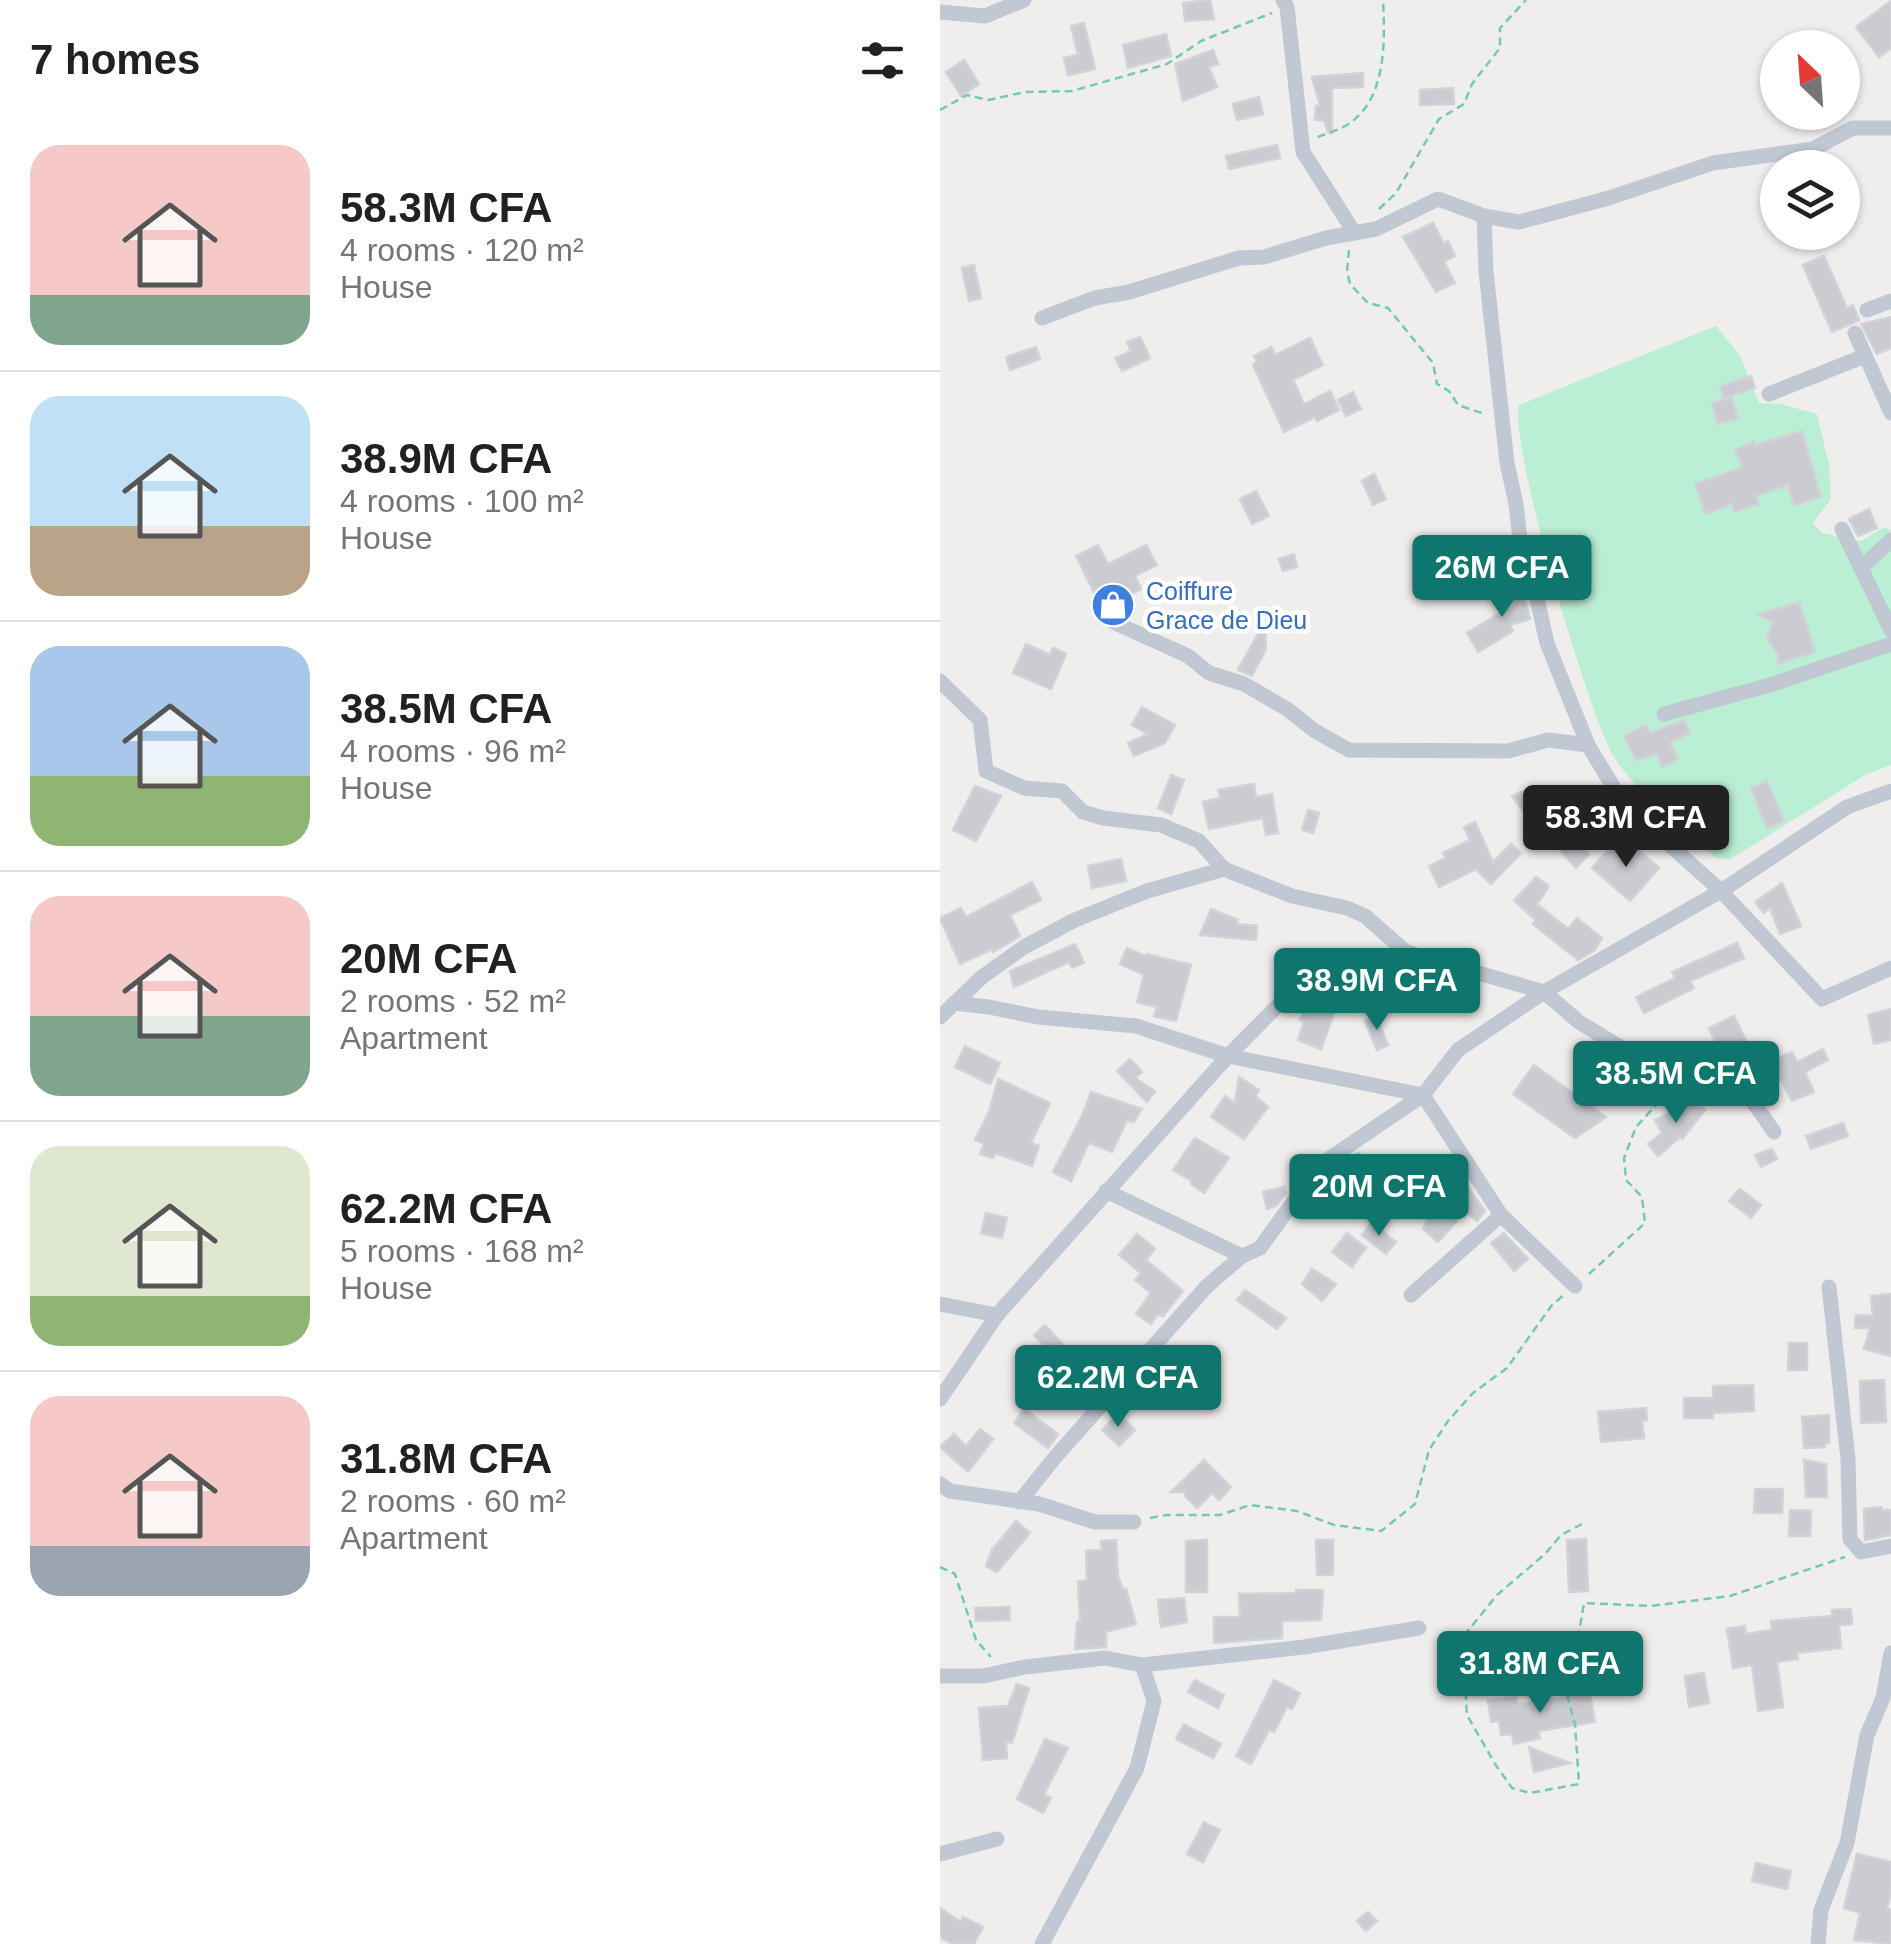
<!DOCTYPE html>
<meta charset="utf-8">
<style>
:root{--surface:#fff;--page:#f2f2f2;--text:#202124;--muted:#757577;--line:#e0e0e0;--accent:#0f766e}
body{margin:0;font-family:Helvetica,sans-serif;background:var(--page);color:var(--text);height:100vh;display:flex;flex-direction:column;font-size:38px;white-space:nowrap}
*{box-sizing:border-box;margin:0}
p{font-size:32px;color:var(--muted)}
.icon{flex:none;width:55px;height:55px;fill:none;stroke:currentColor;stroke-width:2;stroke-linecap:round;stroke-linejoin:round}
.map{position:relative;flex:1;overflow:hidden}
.sheet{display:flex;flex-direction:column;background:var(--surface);width:940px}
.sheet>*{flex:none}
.needle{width:65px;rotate:335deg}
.fabs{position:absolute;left:820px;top:30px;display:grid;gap:20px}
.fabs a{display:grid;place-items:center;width:100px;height:100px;border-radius:50%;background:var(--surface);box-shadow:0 2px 8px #0004;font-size:50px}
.price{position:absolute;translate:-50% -85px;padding:0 22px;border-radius:10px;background:var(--accent);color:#fff;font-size:32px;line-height:65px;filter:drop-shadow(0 2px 5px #0008)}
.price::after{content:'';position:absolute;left:50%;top:60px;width:30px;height:22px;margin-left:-15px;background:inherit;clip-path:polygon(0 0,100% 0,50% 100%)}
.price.active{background:#222;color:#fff}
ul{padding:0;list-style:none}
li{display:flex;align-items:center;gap:30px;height:250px;padding:0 30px}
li+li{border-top:2px solid var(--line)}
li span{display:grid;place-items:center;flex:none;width:280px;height:200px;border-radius:30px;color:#555}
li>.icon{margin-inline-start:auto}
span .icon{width:120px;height:120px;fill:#fffc;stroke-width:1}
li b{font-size:42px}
h2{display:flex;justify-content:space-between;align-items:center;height:120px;padding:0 30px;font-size:42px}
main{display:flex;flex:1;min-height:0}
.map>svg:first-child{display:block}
.green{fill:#baefd3}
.building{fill:#caccd2;stroke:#d1d3d9;stroke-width:2.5}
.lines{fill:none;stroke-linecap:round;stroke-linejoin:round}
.path{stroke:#73cca8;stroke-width:2.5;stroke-dasharray:8 5;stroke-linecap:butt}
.minor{stroke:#c0c8d3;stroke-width:15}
.labels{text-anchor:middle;stroke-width:9;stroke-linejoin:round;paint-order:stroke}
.shop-label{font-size:25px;fill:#366cbe;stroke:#fff;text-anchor:start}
</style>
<main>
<section class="sheet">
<h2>7 homes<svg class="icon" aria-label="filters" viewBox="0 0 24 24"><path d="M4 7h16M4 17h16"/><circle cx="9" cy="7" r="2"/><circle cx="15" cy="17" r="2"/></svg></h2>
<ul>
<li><span style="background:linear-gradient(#f6c9c9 75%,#7fa58c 0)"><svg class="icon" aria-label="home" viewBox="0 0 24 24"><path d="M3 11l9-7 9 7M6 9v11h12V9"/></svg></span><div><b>58.3M CFA</b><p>4 rooms · 120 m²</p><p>House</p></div></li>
<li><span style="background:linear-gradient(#bfe0f5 65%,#b9a48a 0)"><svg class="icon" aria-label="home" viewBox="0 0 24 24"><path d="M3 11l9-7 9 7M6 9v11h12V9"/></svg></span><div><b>38.9M CFA</b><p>4 rooms · 100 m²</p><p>House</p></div></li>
<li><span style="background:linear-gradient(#a9c7e8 65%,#8fb573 0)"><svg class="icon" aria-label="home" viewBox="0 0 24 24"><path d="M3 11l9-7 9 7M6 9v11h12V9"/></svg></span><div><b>38.5M CFA</b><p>4 rooms · 96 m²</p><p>House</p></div></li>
<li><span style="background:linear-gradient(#f6c9c9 60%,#7fa58c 0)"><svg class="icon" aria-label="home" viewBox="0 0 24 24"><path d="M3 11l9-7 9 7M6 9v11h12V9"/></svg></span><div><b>20M CFA</b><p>2 rooms · 52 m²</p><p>Apartment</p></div></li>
<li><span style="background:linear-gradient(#dfe7d0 75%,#8fb573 0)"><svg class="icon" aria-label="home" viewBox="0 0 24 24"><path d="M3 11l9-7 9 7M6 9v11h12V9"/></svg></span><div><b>62.2M CFA</b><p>5 rooms · 168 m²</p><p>House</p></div></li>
<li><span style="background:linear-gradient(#f6c9c9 75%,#9aa5b1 0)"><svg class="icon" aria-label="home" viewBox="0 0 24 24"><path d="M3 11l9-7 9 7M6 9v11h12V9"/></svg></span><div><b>31.8M CFA</b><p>2 rooms · 60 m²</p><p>Apartment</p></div></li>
</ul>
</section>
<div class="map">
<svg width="951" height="1944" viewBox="0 0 951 1944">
<rect width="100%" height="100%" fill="#f0eded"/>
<!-- green -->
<path class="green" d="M776,326L800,356L819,403L840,404L877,414L889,465L891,499L873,523L882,533L921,541L945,527L951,531V618L940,625L951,642V765L925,775L789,860L776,858C748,831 693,789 674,757C649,715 569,446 579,405Z"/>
<!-- building -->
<g class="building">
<polygon points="270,0 274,19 245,21 243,3"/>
<polygon points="951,1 951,48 939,57 916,27"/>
<polygon points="144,23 155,69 128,75 124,58 138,55 131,26"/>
<polygon points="879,32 886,48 848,48"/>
<polygon points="226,34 231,56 188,68 183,45"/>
<polygon points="273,50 278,64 269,67 277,87 243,101 235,64"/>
<polygon points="24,60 39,84 21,96 6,72"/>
<polygon points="423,73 423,87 392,88 392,133 388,133 384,120 375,120 376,106 380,106 372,77"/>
<polygon points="513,88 514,104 480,105 480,90"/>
<polygon points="319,97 323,114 297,120 293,104"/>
<polygon points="337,145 340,158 289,169 286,156"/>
<polygon points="493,223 504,244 508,241 515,256 504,262 515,283 496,292 463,237"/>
<polygon points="884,256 907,308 913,305 919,320 892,332 863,265"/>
<polygon points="34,265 41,298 29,301 22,268"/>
<polygon points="951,317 951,348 937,354 921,324"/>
<polygon points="200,337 210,358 182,371 175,358 191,351 187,342"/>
<polygon points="370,338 383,365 353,380 364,404 390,391 399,410 377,421 375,417 344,432 313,365 317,362 314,356 331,347 335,355"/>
<polygon points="96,347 100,359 70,370 66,357"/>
<polygon points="811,376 815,388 784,398 780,386"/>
<polygon points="413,392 421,409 406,416 398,400"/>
<polygon points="792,397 798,419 778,424 772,403"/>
<polygon points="862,431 881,497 854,505 848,485 816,496 819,504 794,512 792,504 765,514 755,484 803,467 795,450 814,441 815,445"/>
<polygon points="434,474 446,499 433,505 422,481"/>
<polygon points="316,491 329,516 312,524 300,499"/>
<polygon points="929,509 937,528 918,536 909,519"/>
<polygon points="158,545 168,564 206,545 217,565 195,576 201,589 169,606 164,596 157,599 136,556"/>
<polygon points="354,554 357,567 343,571 339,559"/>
<polygon points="580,580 590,619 570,625 573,631 538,652 527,633 573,605 567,584"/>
<polygon points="859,602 875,652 838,664 838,654 827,639 832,622 818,615"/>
<polygon points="325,621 326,649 312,676 298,670"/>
<polygon points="86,644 110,655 113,648 126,654 111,689 73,673"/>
<polygon points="202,707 235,725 225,743 194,756 188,743 208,734 192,725"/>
<polygon points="744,720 750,733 730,743 738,759 723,767 716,754 696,760 684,736 706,725 710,733"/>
<polygon points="231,775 244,780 231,814 218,808"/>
<polygon points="827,781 844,821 827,828 811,788"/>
<polygon points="314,784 316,797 332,794 338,833 326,835 323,818 269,829 263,802 280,798 278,790"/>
<polygon points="35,786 61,796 36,841 13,830"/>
<polygon points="587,790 602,831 599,832 572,796"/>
<polygon points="651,798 663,812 633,839 649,854 636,868 606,835"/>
<polygon points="368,810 379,813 373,833 362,830"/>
<polygon points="535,822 553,862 571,844 581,853 551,884 536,869 499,887 489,866 506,858 503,853 530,840 524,827"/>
<polygon points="689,842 719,868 690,901 652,868 671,847 679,854"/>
<polygon points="181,859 186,881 152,888 148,866"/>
<polygon points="596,877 609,886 597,904 628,929 637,918 662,938 655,950 638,960 593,924 596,920 574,901"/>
<polygon points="92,882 101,900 70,915 80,936 53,952 52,949 20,964 0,918 21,908 26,917"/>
<polygon points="842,883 861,926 840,934 830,908 824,913 815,902"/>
<polygon points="271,909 298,920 296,924 317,926 316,940 260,935"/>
<polygon points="797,943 804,958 750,981 754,988 704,1013 696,997 735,978 732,972"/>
<polygon points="135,944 144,963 132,968 129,962 74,987 70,971"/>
<polygon points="187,948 207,957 207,954 251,965 236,1021 214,1016 217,1007 197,1002 204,975 180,964"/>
<polygon points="368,1002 394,1013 381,1049 358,1040 364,1022 360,1020"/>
<polygon points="951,1009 951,1040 934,1044 928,1015"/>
<polygon points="436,1016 448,1045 437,1050 425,1021"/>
<polygon points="794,1016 807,1042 796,1047 798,1053 784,1060 769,1028"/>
<polygon points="25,1046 60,1063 50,1084 15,1067"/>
<polygon points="883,1049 888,1060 865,1072 874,1092 852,1101 841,1080 833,1084 823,1065 852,1052 857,1062"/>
<polygon points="190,1059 202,1072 195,1078 215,1091 207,1102 177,1071"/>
<polygon points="594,1065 666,1117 635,1138 573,1094"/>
<polygon points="299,1077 319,1090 315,1096 328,1107 304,1139 271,1117 285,1096 295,1103"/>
<polygon points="58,1079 110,1103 91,1143 99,1146 92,1166 55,1153 53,1158 40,1154 44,1144 35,1140 49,1112"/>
<polygon points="151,1092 202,1109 194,1122 187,1120 172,1152 149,1143 131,1181 113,1172 142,1116"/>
<polygon points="749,1098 765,1110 742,1139 740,1137 718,1156 708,1144 722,1133 715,1120 743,1106"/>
<polygon points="903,1123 908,1136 871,1149 866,1136"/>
<polygon points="255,1138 289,1158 264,1193 251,1184 252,1181 233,1170"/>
<polygon points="832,1149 837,1159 821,1167 815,1155"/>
<polygon points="418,1153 440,1169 438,1172 454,1186 429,1220 406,1201 408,1198 388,1190 398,1166"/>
<polygon points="518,1174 545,1211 537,1221 525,1212 498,1242 483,1229 492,1209"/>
<polygon points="344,1187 346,1193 336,1206 327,1209 323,1192"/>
<polygon points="800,1189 821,1205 811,1218 789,1201"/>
<polygon points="46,1213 67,1218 62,1238 41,1233"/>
<polygon points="431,1223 456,1242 446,1254 422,1235"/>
<polygon points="407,1233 426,1248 412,1267 392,1252"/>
<polygon points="564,1233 588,1259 574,1271 551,1243"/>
<polygon points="197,1234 215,1249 206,1260 243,1291 223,1316 218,1314 211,1324 196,1314 211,1293 195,1280 201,1273 179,1255"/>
<polygon points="372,1269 396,1284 382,1301 362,1284"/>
<polygon points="305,1290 346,1318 337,1329 297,1300"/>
<polygon points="951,1294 951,1356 924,1349 930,1328 915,1328 916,1315 933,1316 931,1296"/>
<polygon points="105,1325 127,1349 119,1356 147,1377 140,1386 114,1367 99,1384 89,1376 109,1351 94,1335"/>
<polygon points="849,1343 867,1343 867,1370 848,1370"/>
<polygon points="944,1380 946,1422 921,1423 920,1381"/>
<polygon points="813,1385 814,1411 773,1413 773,1418 744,1418 744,1398 773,1398 773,1386"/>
<polygon points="706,1408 707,1420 702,1421 704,1438 661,1442 658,1412"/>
<polygon points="84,1409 118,1434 108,1448 74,1423"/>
<polygon points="178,1414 195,1430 179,1446 162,1430"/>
<polygon points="889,1415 889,1443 885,1443 885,1447 864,1448 862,1417"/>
<polygon points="40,1429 53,1439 28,1472 0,1447 14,1434 26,1446"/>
<polygon points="264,1460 291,1487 279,1500 272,1493 257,1508 245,1496 245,1492 231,1492"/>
<polygon points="864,1460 886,1464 887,1497 866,1497"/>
<polygon points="815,1489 843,1489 842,1513 814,1513"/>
<polygon points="941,1507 942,1510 951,1510 951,1535 925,1540 924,1509"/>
<polygon points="850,1510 871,1511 870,1536 849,1536"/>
<polygon points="76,1521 90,1533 57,1572 46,1566 52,1550"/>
<polygon points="646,1539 648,1591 629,1592 627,1540"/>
<polygon points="176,1540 178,1577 183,1589 186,1589 196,1624 166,1632 166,1647 135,1649 137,1622 140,1621 138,1581 147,1580 146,1551 162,1550 161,1541"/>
<polygon points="267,1540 267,1592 246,1592 246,1541"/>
<polygon points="376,1540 393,1540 393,1575 377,1575"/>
<polygon points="356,1590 383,1590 381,1620 342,1621 342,1638 274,1643 274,1617 300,1617 299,1594 356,1593"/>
<polygon points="244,1598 247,1622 221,1627 218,1600"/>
<polygon points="69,1607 70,1620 36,1621 35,1608"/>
<polygon points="911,1609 912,1624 899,1625 901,1648 857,1653 858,1659 837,1662 843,1707 818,1711 812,1665 793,1668 787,1629 805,1626 806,1634 832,1630 831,1621 892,1616 892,1610"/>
<polygon points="664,1660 669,1689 650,1692 646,1663"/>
<polygon points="764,1673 769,1703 749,1707 745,1676"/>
<polygon points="255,1680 284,1695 278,1708 248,1692"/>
<polygon points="334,1680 360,1693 352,1709 347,1707 334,1732 329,1730 311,1764 296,1756"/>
<polygon points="77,1684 89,1688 72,1743 66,1741 67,1758 43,1760 39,1708 68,1706"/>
<polygon points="650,1694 655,1722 598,1731 600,1738 574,1744 572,1734 561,1735 559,1721 551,1722 548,1700 576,1697 578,1704"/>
<polygon points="244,1724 281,1744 273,1758 236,1739"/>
<polygon points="105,1739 128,1748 104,1794 111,1798 103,1813 77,1799"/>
<polygon points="589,1747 603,1753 630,1763 594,1772"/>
<polygon points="264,1822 280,1830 263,1862 247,1854"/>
<polygon points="917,1854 951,1862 951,1893 947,1908 951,1910 951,1944 914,1940 920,1913 904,1908"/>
<polygon points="816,1863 851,1871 847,1889 812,1881"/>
<polygon points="0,1908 21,1922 23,1917 43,1927 34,1944 12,1944 0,1937"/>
<polygon points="428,1912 437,1921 426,1931 417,1921"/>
</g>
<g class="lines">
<!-- path -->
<g class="path">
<polyline points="0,110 27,95 48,100 85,92 132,91 227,64 261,41 332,13"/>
<path d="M378,137C387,133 399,130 407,125C447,100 445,41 443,0"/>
<polyline points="439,209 456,193 499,119 524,104 532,84 560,48 560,28 586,0"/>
<polyline points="409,250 407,271 410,284 428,303 448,308 493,363 497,384 509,391 518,405 545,414"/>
<polyline points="649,1274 705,1223 702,1197 686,1180 684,1158 696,1127 727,1093"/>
<polyline points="210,1518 226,1515 280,1515 310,1505 357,1511 394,1525 441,1531 475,1504 489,1450 508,1421 533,1393 567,1368 612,1305 624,1295"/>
<polyline points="642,1524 621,1535 605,1554 557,1595 522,1638 527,1715 555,1764 572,1788 590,1793 639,1784 635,1724 628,1698 644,1603 710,1606 790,1596 905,1557"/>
<polyline points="0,1567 15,1574 36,1640 51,1657"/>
</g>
<!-- minor -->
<g class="minor">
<polyline points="343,0 347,7 363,152 414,232"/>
<polyline points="0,12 45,16 84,0"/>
<polyline points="544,216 546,272 567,463 576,504 581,548 594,586 607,643 648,745 683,803 781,891 882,999 951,968"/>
<polyline points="927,310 951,301"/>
<polyline points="102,318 155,298 189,292 299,258 324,257 386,238 436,229 498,199 544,216 579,222 669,198 773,163 873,149 913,128 951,128"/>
<polyline points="915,333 951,413"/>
<polyline points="829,394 925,356"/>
<polyline points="902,529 951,630"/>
<polyline points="921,568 951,540"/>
<polyline points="173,622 248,656 269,673 304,684 347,709 375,731 409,750 568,751 608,740 648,745"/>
<polyline points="0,681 40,720 46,771 84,788 122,791 143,812 163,818 221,825 259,841 284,869"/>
<polyline points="724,714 830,685 951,644"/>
<polyline points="14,1003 49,1007 98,1017 196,1026 288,1056 483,1095 561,1215 635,1286"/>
<polyline points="0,1017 42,977 84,947 135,920 207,891 284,869 352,896 407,908 425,916 466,952"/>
<polyline points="166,1191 302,1256"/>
<polyline points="889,1287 908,1459 910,1539 921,1552 951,1546"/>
<polyline points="471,1295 561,1215"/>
<polyline points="0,1304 57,1315"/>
<polyline points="0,1399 57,1315 288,1056 360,983 466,952 604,992 639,1022 738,1082 811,1099 834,1132"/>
<polyline points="0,1484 10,1491 99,1504 155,1522 194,1522"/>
<polyline points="79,1502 117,1455 267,1286 302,1256 320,1248 380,1165 483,1095 518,1050 604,992 781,891 907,807 951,791"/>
<polyline points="0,1676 43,1676 85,1667 165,1658 202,1665 364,1647 479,1628"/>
<polyline points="0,1854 57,1839"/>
<polyline points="102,1944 197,1768 214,1701 202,1665"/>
<polyline points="878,1944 881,1910 907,1843 927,1735 943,1698 951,1653"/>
</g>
</g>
<!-- icons -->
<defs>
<g id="shop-disc" transform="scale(2.25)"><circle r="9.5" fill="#3f7fe0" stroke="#fff"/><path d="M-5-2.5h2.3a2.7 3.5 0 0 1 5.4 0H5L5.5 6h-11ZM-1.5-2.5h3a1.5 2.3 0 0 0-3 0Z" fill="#fff"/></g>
</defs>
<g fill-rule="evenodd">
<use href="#shop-disc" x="173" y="605"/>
</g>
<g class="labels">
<!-- shop labels -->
<g class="shop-label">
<text x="206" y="600">Coiffure<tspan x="206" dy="29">Grace de Dieu</tspan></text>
</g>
</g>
</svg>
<div class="fabs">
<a><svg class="needle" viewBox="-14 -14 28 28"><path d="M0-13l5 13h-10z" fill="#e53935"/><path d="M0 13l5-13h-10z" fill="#757577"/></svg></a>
<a><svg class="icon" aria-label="layers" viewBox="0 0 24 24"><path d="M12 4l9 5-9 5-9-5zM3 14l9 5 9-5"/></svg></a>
</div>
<b class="price" style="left:562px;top:620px">26M CFA</b>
<b class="price active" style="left:686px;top:870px">58.3M CFA</b>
<b class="price" style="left:437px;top:1033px">38.9M CFA</b>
<b class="price" style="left:736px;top:1126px">38.5M CFA</b>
<b class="price" style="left:439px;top:1239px">20M CFA</b>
<b class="price" style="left:178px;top:1430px">62.2M CFA</b>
<b class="price" style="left:600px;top:1716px">31.8M CFA</b>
</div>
</main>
